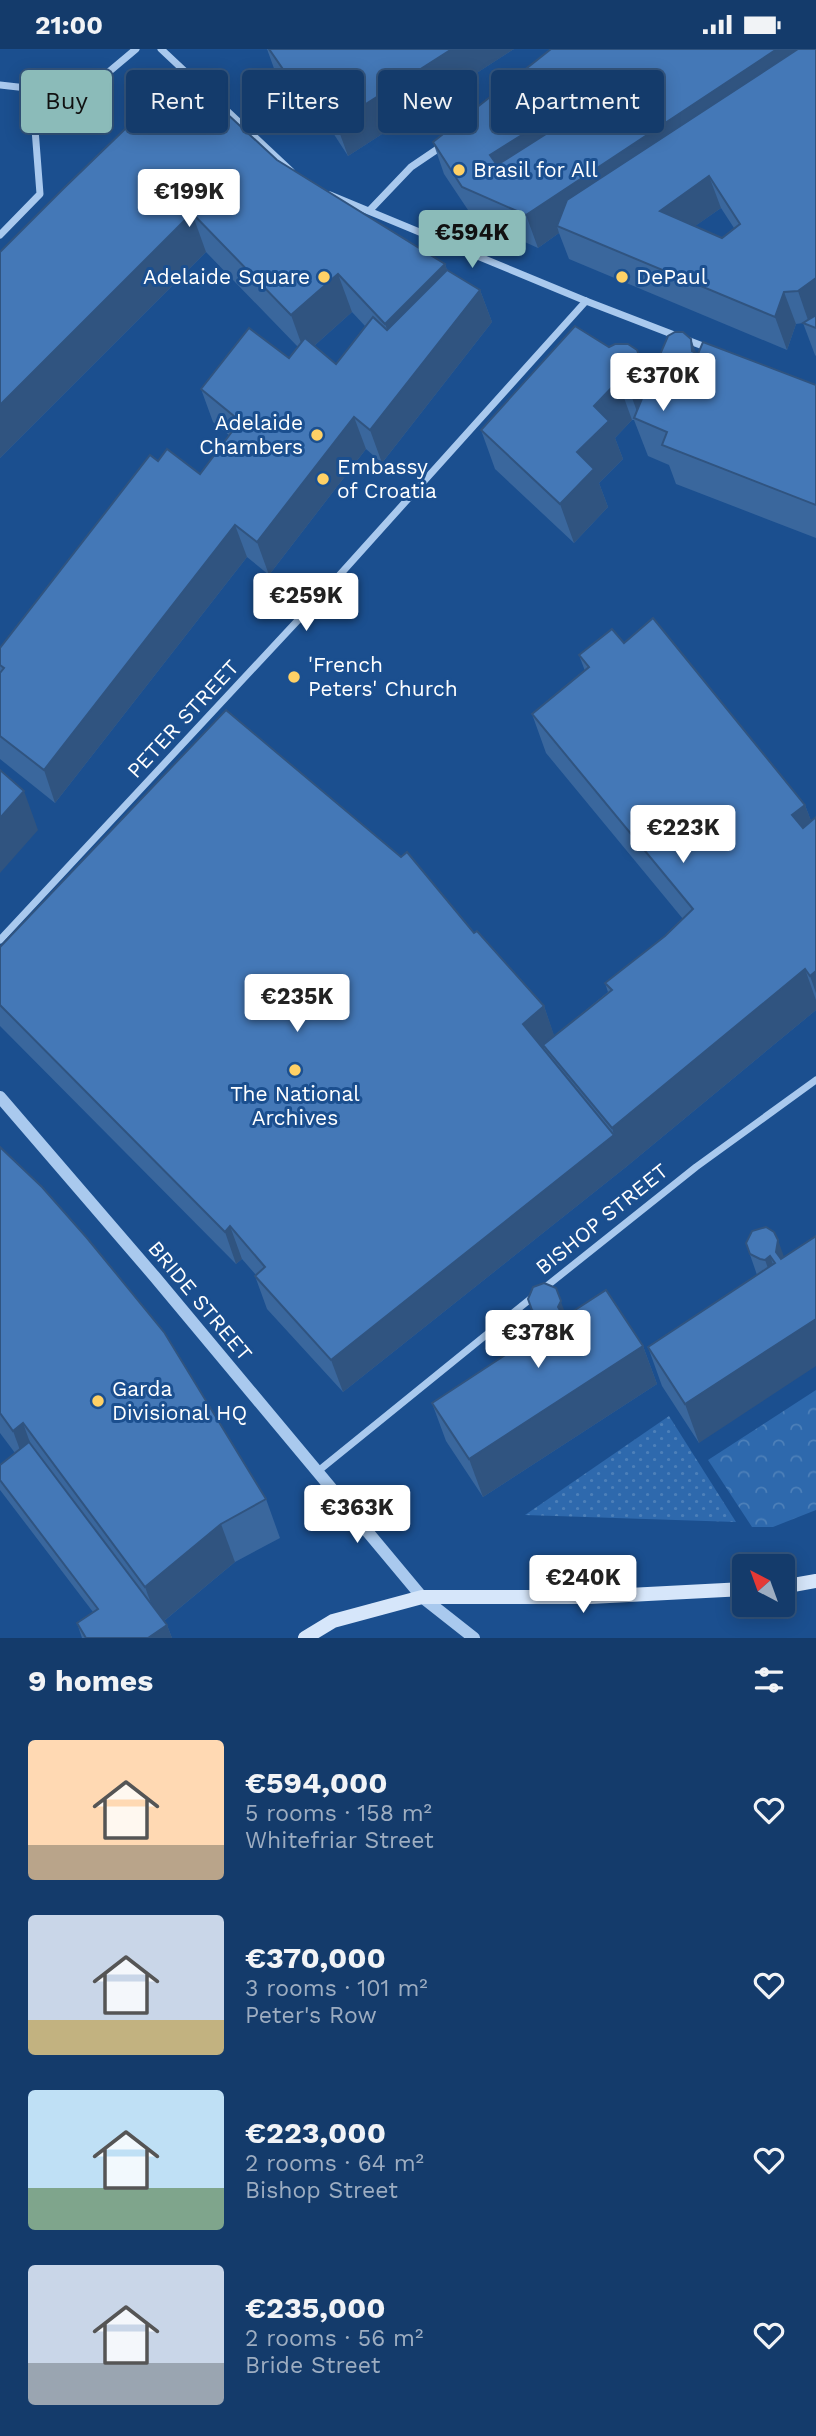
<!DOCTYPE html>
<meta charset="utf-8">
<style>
:root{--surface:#143b6b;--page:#214673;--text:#f1f3f6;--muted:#9dadc1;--line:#33557e;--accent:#8bbbb9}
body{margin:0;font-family:"Work Sans",sans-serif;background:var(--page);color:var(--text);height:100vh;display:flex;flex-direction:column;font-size:26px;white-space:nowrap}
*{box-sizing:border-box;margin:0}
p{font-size:23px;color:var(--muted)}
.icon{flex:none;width:38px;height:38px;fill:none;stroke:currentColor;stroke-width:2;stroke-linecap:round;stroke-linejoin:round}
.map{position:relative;height:1589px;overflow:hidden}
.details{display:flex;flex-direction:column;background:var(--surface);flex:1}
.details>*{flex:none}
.guide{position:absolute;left:21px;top:21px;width:775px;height:63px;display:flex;gap:14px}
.needle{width:46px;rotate:319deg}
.controls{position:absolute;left:732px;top:1505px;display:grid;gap:14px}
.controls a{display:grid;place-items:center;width:63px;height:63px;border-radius:7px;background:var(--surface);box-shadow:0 4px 18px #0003,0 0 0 2px var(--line);font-size:35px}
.price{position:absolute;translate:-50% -60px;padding:0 16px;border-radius:7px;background:#fff;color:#222;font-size:23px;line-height:46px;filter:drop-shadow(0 2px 4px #0008)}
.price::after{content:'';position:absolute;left:50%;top:42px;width:21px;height:16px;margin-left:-10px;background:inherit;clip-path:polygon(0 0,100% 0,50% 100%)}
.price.selected{background:var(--accent);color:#111}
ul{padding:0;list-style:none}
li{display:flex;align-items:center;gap:21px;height:175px;padding:0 28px}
li span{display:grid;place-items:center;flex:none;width:196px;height:140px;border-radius:7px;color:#555}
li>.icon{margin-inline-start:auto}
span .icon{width:84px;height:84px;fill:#fffc;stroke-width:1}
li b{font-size:30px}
h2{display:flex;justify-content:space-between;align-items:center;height:84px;padding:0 28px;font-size:30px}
.tag{padding:0 24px;border-radius:7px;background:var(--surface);box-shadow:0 4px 18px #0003,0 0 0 2px var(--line);font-size:24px;line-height:63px}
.tag.selected{background:var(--accent);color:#111}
.status{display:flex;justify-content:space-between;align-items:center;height:49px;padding:0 35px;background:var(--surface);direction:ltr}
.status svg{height:19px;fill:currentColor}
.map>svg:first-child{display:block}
.grass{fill:url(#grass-dots)}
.forest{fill:url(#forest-crowns)}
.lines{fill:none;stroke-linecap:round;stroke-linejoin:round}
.minor{stroke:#a9c9ee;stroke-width:7}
.tertiary{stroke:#a9c9ee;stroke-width:12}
.secondary{stroke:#d6e6fa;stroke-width:14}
.wall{fill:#3a679d;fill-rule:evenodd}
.shaded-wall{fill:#305480}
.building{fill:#4478b7;stroke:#305480;stroke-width:2;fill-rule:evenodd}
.poi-dot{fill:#ffd166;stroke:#1b4f8f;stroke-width:2.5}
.labels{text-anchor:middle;stroke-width:6;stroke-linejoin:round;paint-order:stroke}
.poi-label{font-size:21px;fill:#fff;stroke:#1b4f8f;text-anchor:start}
.street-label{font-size:21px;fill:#fff;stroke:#1b4f8f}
</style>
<div class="status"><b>21:00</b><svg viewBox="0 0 49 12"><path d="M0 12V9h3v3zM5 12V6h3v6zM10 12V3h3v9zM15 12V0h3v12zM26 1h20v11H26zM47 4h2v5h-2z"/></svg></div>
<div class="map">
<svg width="816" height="1589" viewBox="0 0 816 1589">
<defs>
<pattern id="grass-dots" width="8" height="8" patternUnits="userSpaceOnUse" patternTransform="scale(1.75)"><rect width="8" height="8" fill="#2e69ad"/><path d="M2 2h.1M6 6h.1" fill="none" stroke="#4d80b9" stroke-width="1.8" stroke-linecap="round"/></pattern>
<pattern id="forest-crowns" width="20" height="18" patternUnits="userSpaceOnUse" patternTransform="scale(1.75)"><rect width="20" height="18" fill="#2e69ad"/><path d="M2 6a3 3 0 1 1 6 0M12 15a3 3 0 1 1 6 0" fill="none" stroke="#4d80b9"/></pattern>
</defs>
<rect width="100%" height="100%" fill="#1b4f8f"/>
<!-- grass -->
<polygon class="grass" points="669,1367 736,1473 525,1466"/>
<!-- forest -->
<polygon class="forest" points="816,1341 816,1461 773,1478 752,1478 708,1411"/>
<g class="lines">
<!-- minor -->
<g class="minor">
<polyline points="161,0 291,122"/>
<polyline points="0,36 71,44 92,37 136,0"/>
<polyline points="330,146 586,252 708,299"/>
<polyline points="370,161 411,118 442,97"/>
<polyline points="0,186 40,145 32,41"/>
<polyline points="0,891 327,540 586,252"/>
<polyline points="543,1240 696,1118 816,1031"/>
<polyline points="317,1423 534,1247"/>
</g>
<!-- tertiary -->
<polyline class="tertiary" points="0,1048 155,1228 422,1548 474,1589"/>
<!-- secondary -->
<g class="secondary">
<polyline points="782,1538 816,1532"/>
<polyline points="305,1589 333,1572 422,1548 590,1548 744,1540"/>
</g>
</g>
<!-- wall -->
<g class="wall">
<polygon points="267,0 514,0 348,107 326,73 314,81 276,25"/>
<path d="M816,0V307L815,306L803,274L796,275L787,301L569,210L559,184L538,199L474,170L444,125L433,93ZM721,159L734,179L722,189L695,177Z"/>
<path d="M277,111L445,215L447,221L480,241L492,273L382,414L366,400L269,526L247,508L55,754L0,710V599L158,412L200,425L229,386L213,373L201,340L289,309L298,298L206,203L0,409V203ZM352,263L365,277L336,315L314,297Z"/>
<polygon points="609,298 656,315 696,304 816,336 816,489 676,435 669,416 648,407 634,371 632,371 615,389 623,410 599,434 608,458 574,494 495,420 481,381"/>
<polygon points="624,594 805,756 811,772 816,768 816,961 626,1118 343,1343 267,1260 255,1227 256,1226 242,1210 236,1215 0,977 0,898 474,884 544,957 554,987 608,943 605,934 665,887 683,870 546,704 532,665 585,622 579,606"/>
<polygon points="0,1098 266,1450 280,1489 235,1513 164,1572 167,1576 172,1589 82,1589 77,1574 93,1563 0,1441 0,1416 15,1404 0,1384"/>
<polygon points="746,1194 784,1208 699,1394 662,1337 648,1298 757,1226"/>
<polygon points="528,1250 566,1266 643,1297 657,1335 483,1448 446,1392 432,1354 540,1283"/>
</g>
<!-- shaded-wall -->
<g class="shaded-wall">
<polygon points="452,0 514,0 348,107 336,74"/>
<polygon points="777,0 816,0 557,177 559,184 538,199 526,166"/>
<polygon points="314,41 326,73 314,81 303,49"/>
<polygon points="551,68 563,100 502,138 490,106"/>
<polygon points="709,127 721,159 671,194 660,162"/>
<polygon points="192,164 206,203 0,409 0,356"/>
<polygon points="445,215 459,253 399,313 385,275"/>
<polygon points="338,225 352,263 305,305 291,266"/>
<polygon points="816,229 816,269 809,274 798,242"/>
<polygon points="480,241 492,273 382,414 370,381"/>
<polygon points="784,243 796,275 787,301 775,268"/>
<polygon points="691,290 705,328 692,302"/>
<polygon points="638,323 652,361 640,371 626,332"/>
<polygon points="618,332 632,371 615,389 623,410 599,434 608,458 574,494 560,455 577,403 594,357"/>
<polygon points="354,368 366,400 269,526 257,493"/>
<polygon points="235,476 247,508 55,754 44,721"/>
<polygon points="24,742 38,781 0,824 0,769"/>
<polygon points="805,756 816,785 806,805 792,766"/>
<polygon points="805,920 816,951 816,961 626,1118 343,1343 331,1311 614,1086 612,1079"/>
<polygon points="816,922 816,944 810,927"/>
<polygon points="544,957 555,989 543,996 544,999 535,1007 523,975"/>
<polygon points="230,1177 242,1210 236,1215 225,1183"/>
<polygon points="778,1191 792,1230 776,1203"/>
<polygon points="770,1207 784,1245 779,1249 765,1211"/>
<polygon points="556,1239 575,1291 558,1258"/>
<polygon points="816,1270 816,1317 699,1394 685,1355"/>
<polygon points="643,1297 657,1335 483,1448 469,1410"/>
<polygon points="23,1374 37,1413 27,1420 13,1382"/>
<polygon points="221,1475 235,1513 159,1576 145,1538"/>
<polygon points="167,1576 172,1589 148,1589"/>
</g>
<!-- building -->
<g class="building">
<polygon points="269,0 452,0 336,74 314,41 303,49"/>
<path d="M551,0H777L526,166L462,138L433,93ZM551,68L557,78L497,116L490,106Z"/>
<path d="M798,0H816V229L798,242L784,243L775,268L557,177L567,151ZM709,127L740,175L722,189L660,162Z"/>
<polygon points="183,24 277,111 445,215 385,275 338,225 291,266 192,164 0,356 0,203 63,140"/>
<polygon points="447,221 480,241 370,381 354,368 257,493 235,476 44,721 0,687 0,624 4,619 0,616 0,599 150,406 158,412 167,400 200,425 240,372 201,340 249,279 289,309 305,289 336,315 373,268 387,281"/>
<polygon points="816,266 816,279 803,274"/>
<polygon points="575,277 609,298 615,295 628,295 637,301 640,309 656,315 668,287 675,283 683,283 691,290 692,302 698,305 703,293 816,336 816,456 662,396 667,383 634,369 648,335 638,323 626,332 618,332 594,357 609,372 577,403 594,420 560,455 481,381"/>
<polygon points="653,569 805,756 792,766 803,779 816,768 816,922 810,927 805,920 612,1079 543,996 612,941 605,934 665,887 693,860 532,665 589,618 579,606 612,580 624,594"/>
<polygon points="226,661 401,808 407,803 474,884 477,882 544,957 523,975 614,1086 331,1311 255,1227 265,1218 230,1177 225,1183 0,956 0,898"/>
<polygon points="0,721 24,742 0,769"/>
<polygon points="0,1098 42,1138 87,1189 164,1283 266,1450 221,1475 145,1538 23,1374 13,1382 0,1364"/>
<polygon points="766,1178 774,1183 778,1191 776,1203 781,1210 816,1187 816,1270 685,1355 648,1298 775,1214 770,1207 765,1211 760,1210 750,1205 746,1194 752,1182"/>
<polygon points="544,1234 556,1239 561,1252 558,1258 564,1268 606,1241 643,1297 469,1410 432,1354 557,1272 552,1264 542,1267 532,1261 528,1250 533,1238"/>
<polygon points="29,1393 167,1576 148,1589 86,1589 77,1574 98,1560 0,1431 0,1416"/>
</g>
<!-- markers -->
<g class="poi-dot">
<circle cx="459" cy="121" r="7"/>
<circle cx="324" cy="228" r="7"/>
<circle cx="622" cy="228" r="7"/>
<circle cx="317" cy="386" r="7"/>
<circle cx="323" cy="430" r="7"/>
<circle cx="294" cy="628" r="7"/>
<circle cx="295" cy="1021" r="7"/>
<circle cx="98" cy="1352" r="7"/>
</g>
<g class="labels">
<!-- poi labels -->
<g class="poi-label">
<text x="473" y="128">Brasil for All</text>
<text x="310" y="235" text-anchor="end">Adelaide Square</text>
<text x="636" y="235">DePaul</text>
<text x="303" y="381" text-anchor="end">Adelaide<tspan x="303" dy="24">Chambers</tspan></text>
<text x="337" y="425">Embassy<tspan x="337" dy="24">of Croatia</tspan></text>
<text x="308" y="623">'French<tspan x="308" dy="24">Peters' Church</tspan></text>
<text x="295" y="1052" text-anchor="middle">The National<tspan x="295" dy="24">Archives</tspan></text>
<text x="112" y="1347">Garda<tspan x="112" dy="24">Divisional HQ</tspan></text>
</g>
<!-- street labels -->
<g class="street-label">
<text transform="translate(183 670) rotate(-47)" y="7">PETER STREET</text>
<text transform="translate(602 1170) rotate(-39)" y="7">BISHOP STREET</text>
<text transform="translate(200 1252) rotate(50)" y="7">BRIDE STREET</text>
</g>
</g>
</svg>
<div class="controls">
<a><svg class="needle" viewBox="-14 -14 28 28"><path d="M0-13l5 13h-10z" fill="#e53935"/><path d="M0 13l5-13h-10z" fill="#9dadc1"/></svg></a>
</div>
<b class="price" style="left:189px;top:180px">€199K</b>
<b class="price selected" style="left:472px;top:221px">€594K</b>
<b class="price" style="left:663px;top:364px">€370K</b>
<b class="price" style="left:306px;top:584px">€259K</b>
<b class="price" style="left:683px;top:816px">€223K</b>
<b class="price" style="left:297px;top:985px">€235K</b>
<b class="price" style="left:538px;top:1321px">€378K</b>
<b class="price" style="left:357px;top:1496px">€363K</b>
<b class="price" style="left:583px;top:1566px">€240K</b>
<div class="guide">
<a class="tag selected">Buy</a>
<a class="tag">Rent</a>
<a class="tag">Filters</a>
<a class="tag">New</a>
<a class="tag">Apartment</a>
</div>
</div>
<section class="details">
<h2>9 homes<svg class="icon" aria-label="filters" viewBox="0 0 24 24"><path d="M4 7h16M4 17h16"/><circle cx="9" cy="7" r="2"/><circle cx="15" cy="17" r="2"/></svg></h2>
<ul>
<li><span style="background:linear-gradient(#ffd9b3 75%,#b9a48a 0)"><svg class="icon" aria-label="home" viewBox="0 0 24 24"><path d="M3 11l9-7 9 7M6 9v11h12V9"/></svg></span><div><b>€594,000</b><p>5 rooms · 158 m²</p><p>Whitefriar Street</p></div><svg class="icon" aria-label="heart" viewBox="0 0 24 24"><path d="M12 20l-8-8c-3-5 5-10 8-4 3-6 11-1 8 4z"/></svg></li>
<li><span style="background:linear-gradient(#c9d6e8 75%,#c2b280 0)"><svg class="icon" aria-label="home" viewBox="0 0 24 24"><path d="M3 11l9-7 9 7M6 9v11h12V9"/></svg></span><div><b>€370,000</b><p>3 rooms · 101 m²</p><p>Peter's Row</p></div><svg class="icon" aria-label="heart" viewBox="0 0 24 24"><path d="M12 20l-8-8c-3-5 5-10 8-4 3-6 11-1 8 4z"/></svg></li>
<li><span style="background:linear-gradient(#bfe0f5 70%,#7fa58c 0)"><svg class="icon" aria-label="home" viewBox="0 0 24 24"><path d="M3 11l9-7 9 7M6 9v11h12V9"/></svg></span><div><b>€223,000</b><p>2 rooms · 64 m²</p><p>Bishop Street</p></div><svg class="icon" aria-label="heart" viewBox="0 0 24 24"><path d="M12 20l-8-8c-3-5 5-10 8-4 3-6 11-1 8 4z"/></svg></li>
<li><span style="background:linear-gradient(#c9d6e8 70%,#9aa5b1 0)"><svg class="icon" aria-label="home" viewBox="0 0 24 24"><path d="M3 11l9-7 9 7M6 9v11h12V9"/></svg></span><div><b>€235,000</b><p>2 rooms · 56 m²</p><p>Bride Street</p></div><svg class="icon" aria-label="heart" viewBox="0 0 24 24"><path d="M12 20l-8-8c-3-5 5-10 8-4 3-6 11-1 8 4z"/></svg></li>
</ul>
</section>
